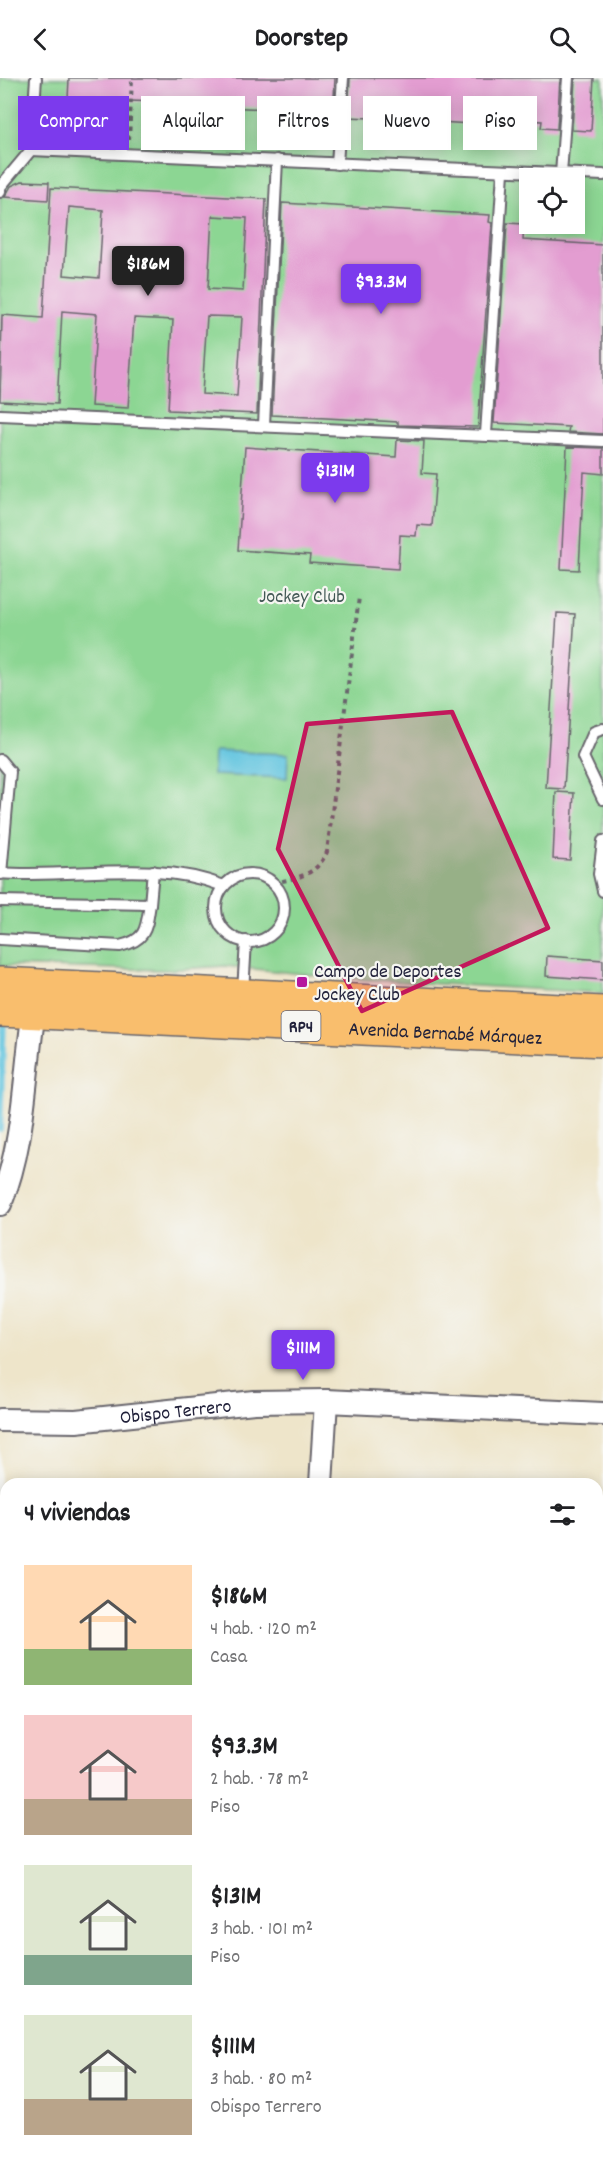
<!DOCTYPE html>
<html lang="es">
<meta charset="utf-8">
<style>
:root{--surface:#fff;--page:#f6f6f6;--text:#202124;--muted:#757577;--accent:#7c3aed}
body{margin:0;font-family:Dekko,sans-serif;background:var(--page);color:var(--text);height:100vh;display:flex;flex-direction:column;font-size:22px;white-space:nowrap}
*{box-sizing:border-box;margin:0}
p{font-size:20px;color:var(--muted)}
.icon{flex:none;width:33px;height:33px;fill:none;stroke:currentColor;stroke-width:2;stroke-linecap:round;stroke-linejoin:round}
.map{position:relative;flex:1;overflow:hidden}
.drawer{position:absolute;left:0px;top:1400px;width:603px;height:686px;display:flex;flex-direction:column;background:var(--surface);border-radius:18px 18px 0 0;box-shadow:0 3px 15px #0003}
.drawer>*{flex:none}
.guide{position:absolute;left:18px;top:18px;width:567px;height:54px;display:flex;gap:12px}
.fabs{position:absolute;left:519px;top:90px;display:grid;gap:12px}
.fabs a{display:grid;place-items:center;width:66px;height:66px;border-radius:0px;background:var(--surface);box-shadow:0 3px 15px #0003;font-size:30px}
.price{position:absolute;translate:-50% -51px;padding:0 14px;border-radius:6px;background:var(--accent);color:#fff;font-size:20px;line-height:39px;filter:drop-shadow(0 2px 3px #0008)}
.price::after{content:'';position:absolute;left:50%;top:36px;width:18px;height:14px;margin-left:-9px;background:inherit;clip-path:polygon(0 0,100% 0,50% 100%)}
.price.on{background:#222;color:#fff}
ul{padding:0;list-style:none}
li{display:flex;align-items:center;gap:18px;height:150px;padding:0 24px}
li span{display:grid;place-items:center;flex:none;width:168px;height:120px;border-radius:0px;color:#555}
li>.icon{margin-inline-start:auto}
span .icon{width:72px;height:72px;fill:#fffc;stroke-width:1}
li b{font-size:26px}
h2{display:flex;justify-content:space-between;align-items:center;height:72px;padding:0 24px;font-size:26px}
.chip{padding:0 21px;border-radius:0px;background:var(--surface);box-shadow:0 3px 15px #0003;font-size:21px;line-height:54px}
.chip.on{background:var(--accent);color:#fff}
header{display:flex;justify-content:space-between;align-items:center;height:78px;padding:0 24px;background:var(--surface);font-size:27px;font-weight:800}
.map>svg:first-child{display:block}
.green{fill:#8cd693;stroke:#577c67;stroke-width:1.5;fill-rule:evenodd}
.water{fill:#61c4df;stroke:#42738d;stroke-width:1.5}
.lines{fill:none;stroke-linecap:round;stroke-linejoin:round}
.stream{stroke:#61c4df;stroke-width:6}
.building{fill:#e39dd1;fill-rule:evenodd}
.service-casing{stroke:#69666d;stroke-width:14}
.minor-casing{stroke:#69666d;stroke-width:26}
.primary-casing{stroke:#69666d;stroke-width:36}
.path{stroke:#69666d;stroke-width:4;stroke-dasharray:4.5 4.5;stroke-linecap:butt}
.service{stroke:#fff;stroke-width:10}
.minor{stroke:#fff;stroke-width:22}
.primary{stroke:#f9be6d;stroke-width:33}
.marked{fill:#c2185b;fill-opacity:0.2;stroke:#c2185b;stroke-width:4.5;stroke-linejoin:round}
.poi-dot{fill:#b5179e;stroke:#f6f6f2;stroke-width:2}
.labels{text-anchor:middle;stroke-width:4.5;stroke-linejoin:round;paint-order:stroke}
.shield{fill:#f6f6f2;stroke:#626272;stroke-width:1.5}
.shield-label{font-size:18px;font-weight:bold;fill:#22223b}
.park-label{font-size:20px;fill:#425855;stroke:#f6f6f2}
.poi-label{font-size:20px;fill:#22223b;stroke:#f6f6f2;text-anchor:start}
.street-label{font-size:20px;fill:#22223b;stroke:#f6f6f2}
</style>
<header><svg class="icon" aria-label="back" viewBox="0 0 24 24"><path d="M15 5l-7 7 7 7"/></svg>Doorstep<svg class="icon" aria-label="search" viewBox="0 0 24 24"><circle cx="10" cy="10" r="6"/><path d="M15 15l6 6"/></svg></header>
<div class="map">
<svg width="603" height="2084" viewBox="0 0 603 2084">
<rect width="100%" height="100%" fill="#f6f6f2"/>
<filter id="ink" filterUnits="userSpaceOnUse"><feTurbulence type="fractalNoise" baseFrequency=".0167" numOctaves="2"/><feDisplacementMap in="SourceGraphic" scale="12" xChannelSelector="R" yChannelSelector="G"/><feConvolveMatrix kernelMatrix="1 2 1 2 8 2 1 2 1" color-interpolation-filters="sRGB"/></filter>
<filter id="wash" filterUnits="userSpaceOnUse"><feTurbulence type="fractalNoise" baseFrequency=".008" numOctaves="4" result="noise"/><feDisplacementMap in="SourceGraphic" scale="24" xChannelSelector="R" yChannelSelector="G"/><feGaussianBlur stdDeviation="1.35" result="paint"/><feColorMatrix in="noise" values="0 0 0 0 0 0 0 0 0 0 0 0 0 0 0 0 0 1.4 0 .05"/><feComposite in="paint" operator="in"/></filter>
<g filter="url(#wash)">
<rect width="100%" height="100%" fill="#eee5ca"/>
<!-- green -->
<path class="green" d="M0,0H603V915L352,901L225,888L166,892L0,888ZM530,100H574V146H530Z"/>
<!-- water -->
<polygon class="water" points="214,673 288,676 287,700 213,697"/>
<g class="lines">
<!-- stream -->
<polyline class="stream" points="0,1051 4,942"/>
</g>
<g id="blocks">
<!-- building -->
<g class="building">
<polygon points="69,0 335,0 333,38 319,37 319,33 222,29 222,26 68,21"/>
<polygon points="350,0 560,0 557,51 541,50 542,43 470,39 470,46 440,44 440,39 370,36 370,40 348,39"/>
<polygon points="575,0 594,0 591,53 572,52"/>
<polygon points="22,103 49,104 48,122 5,119 11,108"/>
<path d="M51,110L266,121L257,336L168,332L173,242L134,240L128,330L91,328L97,236L62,233L57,326L0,323L2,237L43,240ZM69,129L103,132L99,200L64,197ZM212,138L247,140L243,213L208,211ZM207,238L242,239L237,318L202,316Z"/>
<polygon points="282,125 490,137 489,144 492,145 478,349 398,347 398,344 272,337"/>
<polygon points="507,145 524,146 523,162 603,167 603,356 568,354 569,349 494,345"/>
<polygon points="397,362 424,363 422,395 436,396 432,448 417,447 416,458 400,457 398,491 309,485 310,477 238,472 245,369 396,379"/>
<polygon points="567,369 603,370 603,396 584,394 579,492 561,491"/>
<polygon points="557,535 575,536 564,711 546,710"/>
<polygon points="556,714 574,715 570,782 553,781"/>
<polygon points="547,878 603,882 603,902 546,898"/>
</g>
</g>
</g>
<g filter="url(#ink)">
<use href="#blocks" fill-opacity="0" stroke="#69666d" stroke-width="1.5"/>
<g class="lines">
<!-- service casing -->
<g class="service-casing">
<g id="service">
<polyline points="31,72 603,97"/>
<polyline points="337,86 343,0"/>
<polyline points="561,96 568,0"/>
<polyline points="0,114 0,109 31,72 36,0"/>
<polyline points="0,337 603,363"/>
<polyline points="264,347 277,82"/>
<polyline points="486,356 503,94"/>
<polyline points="603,651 594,654 583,679 603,721"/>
<polyline points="0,682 10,694 1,796"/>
<polyline points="603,763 599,796 603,813"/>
<path d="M0,795C75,801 153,780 224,808"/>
<circle cx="250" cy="830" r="34"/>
<polyline points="0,823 150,826 153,793"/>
<path d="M0,861L120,868C147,862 146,850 150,826"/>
<polyline points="243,914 246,863"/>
</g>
</g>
<!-- minor casing -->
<g class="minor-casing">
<g id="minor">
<path d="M0,1126C25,1065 24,998 34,933"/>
<path id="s1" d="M0,1342L76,1343L254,1324L326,1323L603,1336"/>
<polyline points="321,1406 326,1323"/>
<polyline points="0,1690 6,1690"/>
<polyline points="597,1716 603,1716"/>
<polyline points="597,2018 603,2010"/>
<polyline points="0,2074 6,2074"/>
<polyline points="543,2079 580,2082"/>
<polyline points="155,2084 155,2079"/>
</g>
</g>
<!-- primary casing -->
<g class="primary-casing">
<g id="primary">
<polyline points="0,906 603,935"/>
<path id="s2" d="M0,932L603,962"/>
</g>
</g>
<!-- path -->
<g class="path">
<polyline points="129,62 132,0"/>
<path d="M273,805C297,800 316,798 327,774L359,519"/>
</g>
<!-- service -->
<use href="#service" class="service"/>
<!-- minor -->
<use href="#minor" class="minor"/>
<!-- primary -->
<use href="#primary" class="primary"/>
</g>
</g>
<!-- marked area -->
<path class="marked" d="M452,634L548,850L362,933L278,771L307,646Z"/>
<!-- markers -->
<rect class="poi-dot" x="296" y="898" width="12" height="12" rx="3"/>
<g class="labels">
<!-- shield labels -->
<rect class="shield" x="281.5" y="933" width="39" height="30" rx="4.5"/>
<g class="shield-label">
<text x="301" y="954">RP4</text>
</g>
<!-- park labels -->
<g class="park-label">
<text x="302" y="524">Jockey Club</text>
</g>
<!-- poi labels -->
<g class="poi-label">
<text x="314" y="899">Campo de Deportes<tspan x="314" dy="23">Jockey Club</tspan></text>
</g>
<!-- street labels -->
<g class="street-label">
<text dy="7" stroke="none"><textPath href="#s2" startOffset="446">Avenida Bernabé Márquez</textPath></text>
<text dy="7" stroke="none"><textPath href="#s1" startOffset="176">Obispo Terrero</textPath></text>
</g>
</g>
</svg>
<div class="fabs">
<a><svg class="icon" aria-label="locate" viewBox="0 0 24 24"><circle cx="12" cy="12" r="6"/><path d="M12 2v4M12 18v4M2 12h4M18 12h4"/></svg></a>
</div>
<b class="price on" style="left:148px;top:219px">$186M</b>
<b class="price" style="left:381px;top:237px">$93.3M</b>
<b class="price" style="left:335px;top:426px">$131M</b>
<b class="price" style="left:303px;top:1303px">$111M</b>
<div class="guide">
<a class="chip on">Comprar</a>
<a class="chip">Alquilar</a>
<a class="chip">Filtros</a>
<a class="chip">Nuevo</a>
<a class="chip">Piso</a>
</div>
<section class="drawer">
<h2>4 viviendas<svg class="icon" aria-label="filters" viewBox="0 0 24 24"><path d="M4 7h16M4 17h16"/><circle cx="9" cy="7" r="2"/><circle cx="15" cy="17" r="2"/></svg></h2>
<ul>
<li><span style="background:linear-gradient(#ffd9b3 70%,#8fb573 0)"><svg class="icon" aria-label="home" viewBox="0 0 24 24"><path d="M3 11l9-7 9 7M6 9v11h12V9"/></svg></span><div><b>$186M</b><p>4 hab. · 120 m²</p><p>Casa</p></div></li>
<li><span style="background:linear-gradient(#f6c9c9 70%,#b9a48a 0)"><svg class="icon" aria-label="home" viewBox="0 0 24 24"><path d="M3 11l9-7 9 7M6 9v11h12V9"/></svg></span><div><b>$93.3M</b><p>2 hab. · 78 m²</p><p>Piso</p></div></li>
<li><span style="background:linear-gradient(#dfe7d0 75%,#7fa58c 0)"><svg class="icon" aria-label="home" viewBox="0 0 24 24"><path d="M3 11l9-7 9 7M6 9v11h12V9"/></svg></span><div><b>$131M</b><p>3 hab. · 101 m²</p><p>Piso</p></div></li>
<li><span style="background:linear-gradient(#dfe7d0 70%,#b9a48a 0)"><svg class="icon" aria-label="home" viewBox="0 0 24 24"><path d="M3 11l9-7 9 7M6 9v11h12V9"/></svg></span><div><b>$111M</b><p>3 hab. · 80 m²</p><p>Obispo Terrero</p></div></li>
</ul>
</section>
</div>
